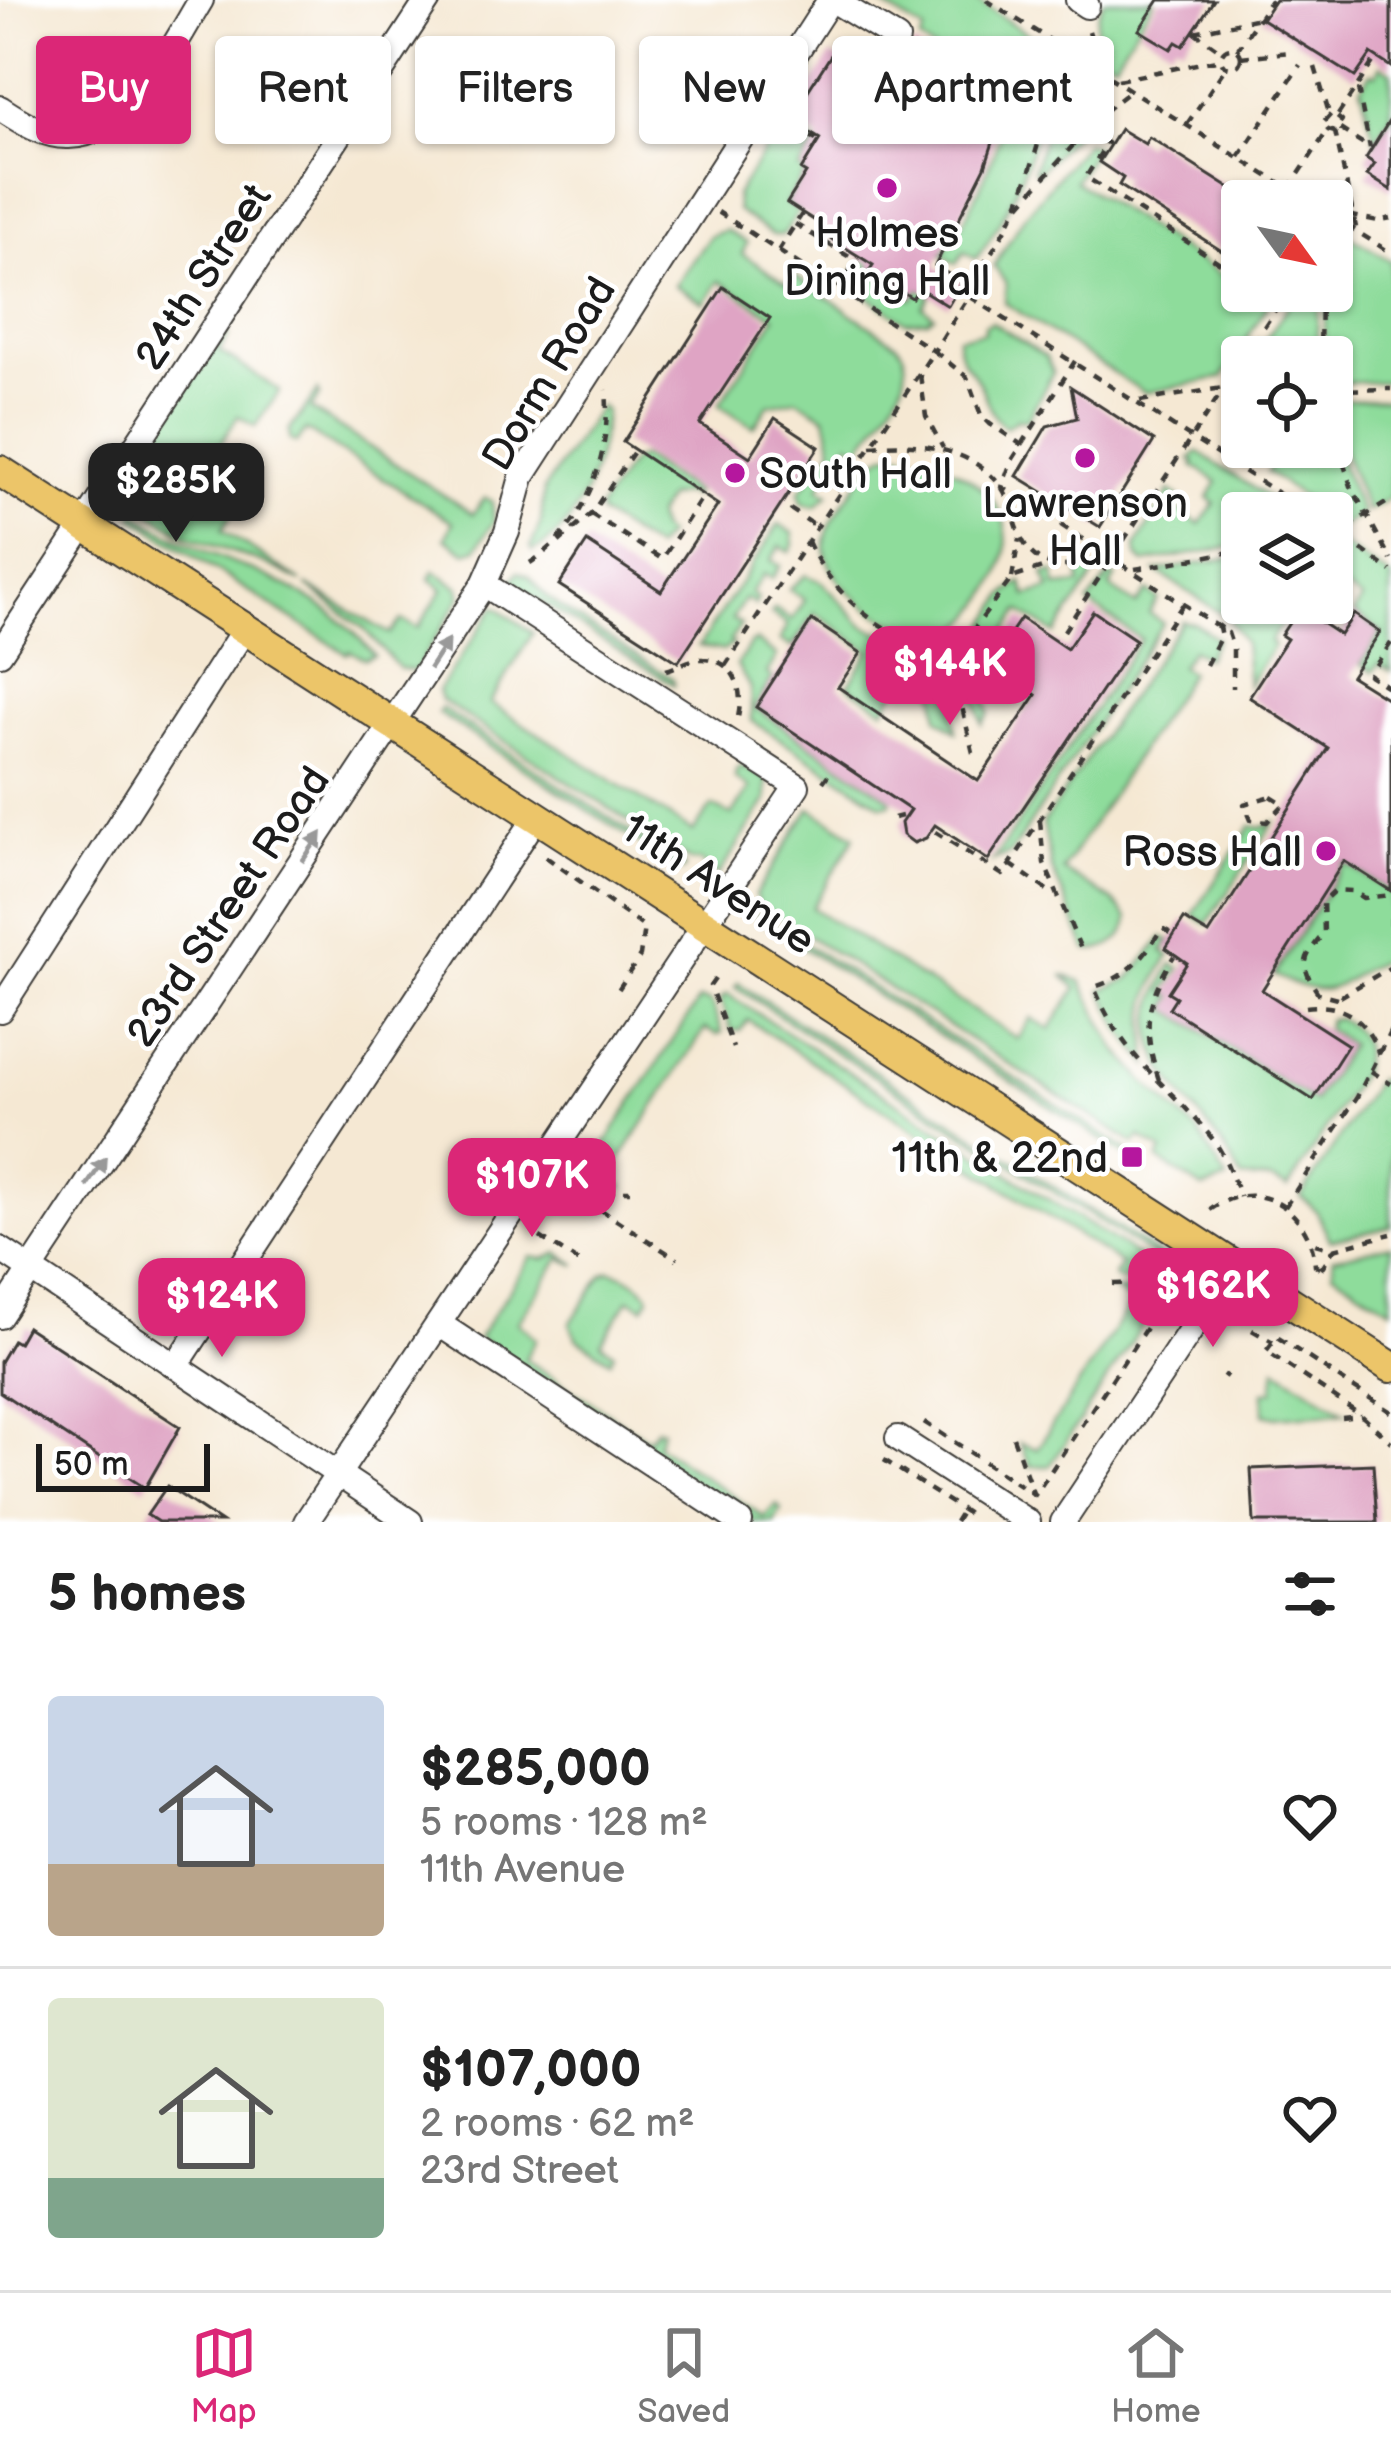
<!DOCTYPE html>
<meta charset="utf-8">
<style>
:root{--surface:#fff;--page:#f2f2f2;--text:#222;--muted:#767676;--line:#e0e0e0;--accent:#db2777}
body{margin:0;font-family:"Balsamiq Sans",sans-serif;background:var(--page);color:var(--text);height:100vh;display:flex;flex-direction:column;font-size:45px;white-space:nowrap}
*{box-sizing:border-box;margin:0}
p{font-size:39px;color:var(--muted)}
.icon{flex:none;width:66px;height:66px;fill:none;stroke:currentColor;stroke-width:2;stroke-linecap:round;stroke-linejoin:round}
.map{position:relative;height:1522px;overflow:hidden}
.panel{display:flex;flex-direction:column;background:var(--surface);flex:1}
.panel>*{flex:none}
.banner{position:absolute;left:36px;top:36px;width:1320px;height:108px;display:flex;gap:24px}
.needle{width:78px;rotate:123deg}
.controls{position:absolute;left:1221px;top:180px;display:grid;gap:24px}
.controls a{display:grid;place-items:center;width:132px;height:132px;border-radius:12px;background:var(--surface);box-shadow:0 3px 9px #0004;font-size:60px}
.scale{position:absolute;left:36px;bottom:30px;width:174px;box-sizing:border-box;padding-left:12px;border:6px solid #1c1c1c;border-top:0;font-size:33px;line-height:42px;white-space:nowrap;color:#1c1c1c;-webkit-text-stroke:9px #fff;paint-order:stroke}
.price{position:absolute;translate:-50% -102px;padding:0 27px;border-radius:24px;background:var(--accent);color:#fff;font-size:39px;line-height:78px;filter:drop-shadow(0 3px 6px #0008)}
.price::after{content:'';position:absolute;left:50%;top:72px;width:36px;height:27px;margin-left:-18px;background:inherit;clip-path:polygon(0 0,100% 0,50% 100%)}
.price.selected{background:#222;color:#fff}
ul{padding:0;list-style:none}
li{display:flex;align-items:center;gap:36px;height:300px;padding:0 48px}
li+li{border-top:3px solid var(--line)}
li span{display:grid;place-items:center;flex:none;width:336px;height:240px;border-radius:12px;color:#555}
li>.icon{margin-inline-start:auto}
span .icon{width:144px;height:144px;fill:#fffc;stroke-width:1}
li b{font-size:51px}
h2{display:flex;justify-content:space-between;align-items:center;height:144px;padding:0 48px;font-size:51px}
.pill{padding:0 42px;border-radius:12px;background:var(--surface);box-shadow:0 3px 9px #0004;font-size:42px;line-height:108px}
.pill.selected{background:var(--accent);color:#fff}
.tabs{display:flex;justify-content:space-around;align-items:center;height:168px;border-top:3px solid var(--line);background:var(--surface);font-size:33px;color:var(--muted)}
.tabs a{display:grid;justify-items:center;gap:6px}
.tabs .selected{color:var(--accent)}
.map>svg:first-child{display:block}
.green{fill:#8edc9b;stroke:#557c5c;stroke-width:3}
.building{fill:#dfa4c4}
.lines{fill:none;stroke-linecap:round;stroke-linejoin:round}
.minor-casing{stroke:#3d3b37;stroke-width:28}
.major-casing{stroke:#3d3b37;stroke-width:34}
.path{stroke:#3d3b37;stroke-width:4.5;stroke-dasharray:9 9;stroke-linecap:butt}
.minor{stroke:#fff;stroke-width:24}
.major{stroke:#ecc569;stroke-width:30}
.oneway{fill:#999}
.poi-dot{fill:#b5179e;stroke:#fff;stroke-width:4.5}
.labels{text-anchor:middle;stroke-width:9;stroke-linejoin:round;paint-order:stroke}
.poi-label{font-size:42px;fill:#1c1c1c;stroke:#fff}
.street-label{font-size:42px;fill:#1c1c1c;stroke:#fff}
</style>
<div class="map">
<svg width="1391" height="1522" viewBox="0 0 1391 1522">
<rect width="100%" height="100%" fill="#fff"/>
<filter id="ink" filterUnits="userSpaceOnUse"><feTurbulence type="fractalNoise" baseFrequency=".00833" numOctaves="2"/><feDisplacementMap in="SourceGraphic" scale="24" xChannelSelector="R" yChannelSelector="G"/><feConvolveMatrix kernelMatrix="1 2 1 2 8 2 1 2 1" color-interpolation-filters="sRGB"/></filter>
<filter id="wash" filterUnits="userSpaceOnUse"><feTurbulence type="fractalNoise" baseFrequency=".004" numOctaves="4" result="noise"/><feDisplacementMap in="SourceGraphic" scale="48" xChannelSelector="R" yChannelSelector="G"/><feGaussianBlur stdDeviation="2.7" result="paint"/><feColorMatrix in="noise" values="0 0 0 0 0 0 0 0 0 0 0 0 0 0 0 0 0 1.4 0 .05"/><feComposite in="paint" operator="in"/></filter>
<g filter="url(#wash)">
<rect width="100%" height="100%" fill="#f5e8d3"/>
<!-- green -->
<g class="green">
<polygon points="874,0 976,0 1047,47 1052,60 1048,79 957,65 920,41 924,31"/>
<path d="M1104,0H1154L1115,61L1108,59C1094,38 1093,22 1104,0Z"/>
<path d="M1065,59L1093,78C1106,113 1058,149 1037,173L1033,170L1049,121L1061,60Z"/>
<polygon points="1381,65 1391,71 1391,115 1375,141 1361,88 1371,72 1376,74"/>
<path d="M969,74L1044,86L1046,92C1034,151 1013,210 976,259L964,252L956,264L942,255C977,206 1000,144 1012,88L974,81Z"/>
<polygon points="783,123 816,143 799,169 805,173 786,203 799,212 783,235 773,235 737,211 736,195"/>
<polygon points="1086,142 1096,147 1075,181 1268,305 1222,378 1145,393 1005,303 1006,284 994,266 1023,218"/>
<path d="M726,230L747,243L742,254L789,285L795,276L897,344C925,375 878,420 860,448L849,442L837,461L846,468L842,474L832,468L819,488L829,494L816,506L802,503L799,492L833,449L826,417L797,399L768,405L754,427L719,405L775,317L719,281L704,303L675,285L710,236Z"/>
<path d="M1342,231L1391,261V382L1332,383V357H1324L1326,291H1332C1332,271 1327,245 1342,231Z"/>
<polygon points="874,260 868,271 912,299 919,288 930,295 923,307 934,315 928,320 906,322 851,285 851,277 861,262"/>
<polygon points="1298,291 1319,291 1316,357 1254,357"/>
<path d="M992,322L1046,357L1053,373L1027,420L1017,419L1006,427C987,413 989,401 979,383C969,364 956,361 958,337L984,332V325Z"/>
<polygon points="226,328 229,335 219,351 280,391 255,426 238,416 194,486 233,512 222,530 302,582 263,563 189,537 118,492"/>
<polygon points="318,391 320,395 311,409 473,514 485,498 492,501 494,521 476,549 465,552 445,538 453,522 306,430 297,443 290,440 289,431"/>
<polygon points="1391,399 1391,497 1367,511 1343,451 1332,400"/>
<path d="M600,406L605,411C601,460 582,528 533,551L531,547L541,522L544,489Z"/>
<polygon points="1332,442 1362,514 1342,526 1332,519 1332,513 1324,513 1267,472 1284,447 1332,447"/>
<polygon points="1198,452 1292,513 1242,513 1242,545 1144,563 1137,556 1136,546 1170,491 1180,498 1174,508 1200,524 1215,503 1208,498 1218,482 1193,466 1195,462 1190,459"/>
<path d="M888,453C966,457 1042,512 989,593C981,606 974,618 961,627C920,653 829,595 825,549C823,529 840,509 851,492C862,476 870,461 888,453Z"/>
<polygon points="641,457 694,492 692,497 685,493 667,498 656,515 659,529 667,535 654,549 600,514 599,508 632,461"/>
<path d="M136,513C216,570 310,572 374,655L365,659L350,651L347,654L133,517Z"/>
<polygon points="779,524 793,533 794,545 790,551 780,546 771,560 780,566 772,579 764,574 751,593 758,599 755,605 745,599 732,619 741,625 730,641 733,644 723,651 699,646"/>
<polygon points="1335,540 1391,578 1391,671 1379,664 1373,672 1361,664 1382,632 1354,613 1362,599 1342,586 1332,600 1332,542"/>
<polygon points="1242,556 1242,591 1222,614 1156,571"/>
<polygon points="434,571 459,587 461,597 415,671 399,668 363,628 306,585 390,634 401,620 418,628 443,589 430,579"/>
<polygon points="1080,571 1095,571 1095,575 1055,634 1020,611 984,664 1008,682 996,685 986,700 989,713 982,724 966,659 1005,595 1022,582 1027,596 1050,589 1044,574 1055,572 1056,587 1080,585"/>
<polygon points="518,572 529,576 547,597 569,613 673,679 674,685 511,583"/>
<polygon points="806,575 822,582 864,626 939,659 947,674 956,731 938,718 936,693 919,682 898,688 884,709 848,686 870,651 815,613 792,647 780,640 788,625 771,614 775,609 792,620 805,600 789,589"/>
<polygon points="1109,576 1116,577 1110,587 1136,605 1147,591 1158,599 1149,613 1163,623 1010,854 993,861 1141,639 1088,603"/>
<polygon points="1245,603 1296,603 1270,641 1274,645 1248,685 1244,643 1230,621"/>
<polygon points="495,606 533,633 490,703 693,832 712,806 732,815 750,788 735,778 736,770 741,766 767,779 767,800 718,876 700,861 691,861 441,700 438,691"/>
<path d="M1182,621L1194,623L1217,638L1206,658L1192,649L1180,666L1190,673L1063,870L1114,902L1128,918C1127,939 1108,952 1087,950L1051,867L1043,823Z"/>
<polygon points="756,641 777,656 767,673 772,678 755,708 891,799 891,803 882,805 752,721 750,688 737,665 751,643"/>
<polygon points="441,708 685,867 682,871 438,713"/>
<polygon points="810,808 855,836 812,908 1018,1039 1031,1018 1050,1029 1077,988 1062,975 1081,981 1115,1047 1144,1081 1198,1132 1227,1180 1203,1189 1158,1160 1162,1151 1140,1137 1135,1144 759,905 755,895"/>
<polygon points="1274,822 1207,924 1193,915 1251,826 1261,828"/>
<path d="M1345,863L1391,892V958C1335,975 1344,1009 1274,975Z"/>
<polygon points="758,914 1129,1151 1127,1156 756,918"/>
<path d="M1163,937L1169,940L1163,951L1170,956C1140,1000 1146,1017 1148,1065L1121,1030L1102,990L1129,979Z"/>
<path d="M1173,964L1180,968L1165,991L1173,997L1167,1009L1314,1101L1350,1045L1326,1028L1329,1019L1338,1018C1365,1033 1366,1046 1362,1072L1288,1188L1270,1180L1241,1178C1206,1097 1108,1064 1173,964Z"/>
<polygon points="738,983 1163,1257 1161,1261 735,987"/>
<polygon points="727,994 1158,1269 1158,1279 1118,1280 1114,1276 1121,1264 943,1148 933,1161 927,1160 925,1154 932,1141 748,1020 740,1031 731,1030 720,1000"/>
<polygon points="699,1000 711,1002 722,1033 717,1035 705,1029 610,1175 622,1186 595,1185 588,1170"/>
<polygon points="1377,1079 1391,1088 1391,1226 1330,1240 1317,1212 1301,1197"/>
<polygon points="1391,1245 1391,1309 1333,1272 1333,1258"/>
<polygon points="559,1253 577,1265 560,1258 518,1322 536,1339 525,1359 648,1439 657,1428 662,1429 657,1445 764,1517 777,1505 781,1510 774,1522 756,1522 478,1338 531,1257 544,1259"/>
<path d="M610,1271C624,1273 644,1285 650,1297L644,1307L629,1299L601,1343L614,1353L610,1360L578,1339L570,1324L602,1275Z"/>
<polygon points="1158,1290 1162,1296 1050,1466 1030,1466 1020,1443 1037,1449 1132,1302 1115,1291"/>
<polygon points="1276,1368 1345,1412 1276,1417 1264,1414 1264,1392 1273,1391"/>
</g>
<g id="blocks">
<!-- building -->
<g class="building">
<polygon points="1159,0 1214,0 1183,46 1176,42 1171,49 1139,30"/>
<polygon points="1275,0 1391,0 1391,67 1371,54 1355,77 1262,19"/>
<polygon points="914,45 973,81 1011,87 985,167 935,266 962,282 948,306 919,288 912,298 869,271 873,265 830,238 834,233 787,203 806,173 801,170 820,139 789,120 831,55 887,85"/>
<polygon points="1391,118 1391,190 1367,175 1375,164 1366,158"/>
<polygon points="1120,129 1145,144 1149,137 1242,196 1242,264 1119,185 1123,178 1099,162"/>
<polygon points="723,287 770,318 700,424 750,457 775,418 819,447 678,662 559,585 587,542 661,591 718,505 623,442"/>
<polygon points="1071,387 1154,441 1100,527 1017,476 1047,426 1077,418"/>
<polygon points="1299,608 1340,635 1354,614 1380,632 1351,676 1391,701 1391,891 1344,861 1262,990 1348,1045 1313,1100 1169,1008 1176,997 1168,992 1187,963 1166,948 1184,919 1209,934 1328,748 1249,697 1287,639 1281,635"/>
<polygon points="1093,611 1136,640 988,860 935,825 926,838 914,843 903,835 901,823 910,810 756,707 812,620 861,653 838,687 978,781 1036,695 990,663 1021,618 1067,649"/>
<polygon points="27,1327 180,1427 145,1488 0,1392 0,1362 13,1340 18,1343"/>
<polygon points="1373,1464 1377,1522 1254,1522 1251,1469"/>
<polygon points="167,1486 221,1522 158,1522 147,1515"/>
</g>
</g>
</g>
<g filter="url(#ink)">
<use href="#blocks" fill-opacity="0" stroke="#3d3b37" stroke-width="3"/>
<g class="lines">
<!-- minor casing -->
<g class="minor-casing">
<g id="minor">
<polyline points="833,0 897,39"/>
<polyline points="1078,0 1087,6"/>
<path d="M0,108C20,121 44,137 69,136C130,135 173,46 201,0"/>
<polyline points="0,653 428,0"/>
<polyline points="0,1010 245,628"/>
<polyline points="0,1249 410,1522"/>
<polyline points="0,1316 484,584"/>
<polyline points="439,1324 740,1522"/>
<polyline points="176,1366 537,816"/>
<polyline points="898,1438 1028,1522"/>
<polyline points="306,1522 797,786 484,584 507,532 522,477 830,0"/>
<polyline points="1063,1522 1234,1265"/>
</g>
</g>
<!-- major casing -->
<g class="major-casing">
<polyline id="major" points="0,471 1391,1367"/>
</g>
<!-- path -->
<g class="path">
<polyline points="986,0 1308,201"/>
<polyline points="1089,31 1099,63 1109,73"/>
<polyline points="1194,32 1259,18"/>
<polyline points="1194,32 1223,52"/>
<circle cx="1231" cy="58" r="10"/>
<polyline points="1237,50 1271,0"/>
<polyline points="1241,57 1290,52"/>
<polyline points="1315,67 1329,113"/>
<polyline points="967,70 1051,84"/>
<polyline points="1118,80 1221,59"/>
<polyline points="1358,89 1370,148"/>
<polyline points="1338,115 1375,59"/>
<polyline points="780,118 816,140"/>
<polyline points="1187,124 1226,67"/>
<polyline points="1340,129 1370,148"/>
<polyline points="1085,130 1107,143 1086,177 1242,277"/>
<polyline points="1335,132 1328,130 1323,123 1332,113 1342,121 1335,132 1357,232"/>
<polyline points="1239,157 1300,65"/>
<polyline points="1289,189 1328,130"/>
<polyline points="1020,205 1101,114 1132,89"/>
<polyline points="718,212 934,351 969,296 1309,513"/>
<polyline points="1332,212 1378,221 1391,218"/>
<polyline points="1332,216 1391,253"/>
<polyline points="795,224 856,261"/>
<polyline points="778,251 802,214"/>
<polyline points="838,289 858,258"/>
<path d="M968,295L964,293C981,267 1001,241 1014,213C1028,185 1064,68 1051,42"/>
<polyline points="1244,357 1288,291"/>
<polyline points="1320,357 1321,291"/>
<polyline points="1075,361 1011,462 1002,487 1228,633 1233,648 1233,688"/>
<polyline points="920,375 926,416 943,448"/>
<polyline points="1332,390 1391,389"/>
<polyline points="1140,401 1242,385"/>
<polyline points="1332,428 1351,486 1391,560"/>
<path d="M871,446C915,441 969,447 999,484C1020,510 1012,555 1053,565C1072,569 1090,560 1108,557"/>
<polyline points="790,509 817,527"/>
<polyline points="591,514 662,559 701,499"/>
<polyline points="1332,528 1391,571"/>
<polyline points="1332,536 1391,500"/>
<path d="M808,541C830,594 905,666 965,635"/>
<polyline points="559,542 591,514 633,453"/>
<path d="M530,563C586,527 612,455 606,390"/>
<polyline points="1135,569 1242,550"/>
<polyline points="1012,578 1019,539"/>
<polyline points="1064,631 1242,361"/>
<polyline points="935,643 955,665"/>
<polyline points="1391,643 1369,675 1391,689"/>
<polyline points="1206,665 1221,636 1219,627 1242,599"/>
<polyline points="725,666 934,351 967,377 981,415 990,424 1022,445"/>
<path d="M666,670C678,667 690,658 703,659C736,660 744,690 738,717"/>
<polyline points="973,753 958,690 959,649 1012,578 1051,565"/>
<polyline points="823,782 828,775"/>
<polygon points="1271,796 1284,804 1267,822 1251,820 1244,804"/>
<polyline points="894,818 902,816"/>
<polyline points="1040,820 1044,863 1081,949"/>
<polyline points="935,832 1003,875 1183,604"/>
<polyline points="546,857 644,927 640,956 614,996"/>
<polyline points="1010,864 1054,895"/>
<polyline points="1391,918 1391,930"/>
<path d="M1171,933L1162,928C1144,957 1128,977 1094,987C1125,1062 1164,1079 1211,1137C1225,1154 1232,1176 1240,1197"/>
<polyline points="715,979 710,986 733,1048"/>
<polyline points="1340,997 1391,967"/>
<path d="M1337,998L1318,993C1298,963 1304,958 1324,933L1323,901L1335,890L1353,891L1364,898L1391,895"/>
<path d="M1306,1007C1343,1002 1367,1020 1379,1055"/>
<polyline points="1371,1071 1391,1084"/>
<path d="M1159,1080C1142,1028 1145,1002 1174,956"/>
<polyline points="1144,1156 1149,1149"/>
<polyline points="570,1190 677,1259"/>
<polyline points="570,1190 630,1191"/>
<polyline points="1285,1207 1357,1097 1391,1030"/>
<path d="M1210,1210C1258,1174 1311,1211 1315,1265L1321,1269"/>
<polyline points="540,1237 579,1262"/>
<polyline points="1315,1244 1334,1249 1391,1234"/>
<polyline points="1174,1263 1183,1283"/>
<polyline points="1321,1269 1334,1249"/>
<polyline points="1113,1284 1168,1283 1180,1277"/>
<polyline points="1252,1330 1273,1342"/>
<polyline points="1223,1374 1227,1377"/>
<polyline points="1391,1412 1277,1337 1266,1351 1362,1416 1391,1442"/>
<polyline points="1342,1418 1362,1416"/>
<polyline points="924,1422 1035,1495 1180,1277"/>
<polyline points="1013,1437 1034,1496"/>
<polyline points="884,1460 970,1515"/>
<polyline points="955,1522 961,1512"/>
</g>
<!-- minor -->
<use href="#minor" class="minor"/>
<!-- major -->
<use href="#major" class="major"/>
</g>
<!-- one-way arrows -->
<defs><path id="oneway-solid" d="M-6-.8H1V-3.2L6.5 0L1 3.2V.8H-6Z" transform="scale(3)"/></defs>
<g class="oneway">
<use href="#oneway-solid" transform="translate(439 654) rotate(-57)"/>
<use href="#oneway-solid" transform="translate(312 847) rotate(-56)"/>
<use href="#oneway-solid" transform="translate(96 1172) rotate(-56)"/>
</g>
</g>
<!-- markers -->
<g class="poi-dot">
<circle cx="887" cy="188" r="12"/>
<circle cx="1085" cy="458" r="12"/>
<circle cx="735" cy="473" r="12"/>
<circle cx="1326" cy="851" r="12"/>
<rect x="1120" y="1145" width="24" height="24" rx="6"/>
</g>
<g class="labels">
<!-- poi labels -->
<g class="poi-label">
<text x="887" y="247">Holmes<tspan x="887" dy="48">Dining Hall</tspan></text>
<text x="759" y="488" text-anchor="start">South Hall</text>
<text x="1085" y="517">Lawrenson<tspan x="1085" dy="48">Hall</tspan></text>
<text x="1302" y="866" text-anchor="end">Ross Hall</text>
<text x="1108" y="1172" text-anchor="end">11th &amp; 22nd</text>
</g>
<!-- street labels -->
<g class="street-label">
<text transform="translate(202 276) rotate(-57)" y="15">24th Street</text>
<text transform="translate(548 373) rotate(-59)" y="15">Dorm Road</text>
<text transform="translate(719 883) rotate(33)" y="15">11th Avenue</text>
<text transform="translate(227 906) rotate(-56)" y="15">23rd Street Road</text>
</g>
</g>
</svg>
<div class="controls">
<a><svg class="needle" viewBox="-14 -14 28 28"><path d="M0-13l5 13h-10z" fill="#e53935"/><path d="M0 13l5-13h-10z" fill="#767676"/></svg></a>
<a><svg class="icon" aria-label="locate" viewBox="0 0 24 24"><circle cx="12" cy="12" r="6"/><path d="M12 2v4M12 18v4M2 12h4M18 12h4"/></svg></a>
<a><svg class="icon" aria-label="layers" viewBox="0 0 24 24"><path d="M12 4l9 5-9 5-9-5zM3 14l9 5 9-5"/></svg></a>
</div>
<div class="scale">50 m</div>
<b class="price selected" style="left:176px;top:545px">$285K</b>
<b class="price" style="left:950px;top:728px">$144K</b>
<b class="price" style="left:532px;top:1240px">$107K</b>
<b class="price" style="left:1213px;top:1350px">$162K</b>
<b class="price" style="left:222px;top:1360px">$124K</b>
<div class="banner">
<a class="pill selected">Buy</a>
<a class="pill">Rent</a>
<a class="pill">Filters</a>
<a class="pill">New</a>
<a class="pill">Apartment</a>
</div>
</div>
<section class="panel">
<h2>5 homes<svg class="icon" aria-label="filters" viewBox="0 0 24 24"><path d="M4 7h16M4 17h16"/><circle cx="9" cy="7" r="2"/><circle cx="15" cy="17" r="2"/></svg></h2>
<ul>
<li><span style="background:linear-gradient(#c9d6e8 70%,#b9a48a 0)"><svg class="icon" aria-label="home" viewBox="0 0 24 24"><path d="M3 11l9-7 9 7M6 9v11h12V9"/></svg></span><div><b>$285,000</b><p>5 rooms · 128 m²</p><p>11th Avenue</p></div><svg class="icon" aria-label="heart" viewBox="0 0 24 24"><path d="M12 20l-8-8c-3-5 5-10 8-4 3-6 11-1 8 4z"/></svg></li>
<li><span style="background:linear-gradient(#dfe7d0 75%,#7fa58c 0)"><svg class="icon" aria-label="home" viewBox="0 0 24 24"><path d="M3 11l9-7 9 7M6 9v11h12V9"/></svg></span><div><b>$107,000</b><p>2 rooms · 62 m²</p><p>23rd Street</p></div><svg class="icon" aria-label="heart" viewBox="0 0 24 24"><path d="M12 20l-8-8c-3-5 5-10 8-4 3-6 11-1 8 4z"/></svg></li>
</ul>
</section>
<nav class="tabs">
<a class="selected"><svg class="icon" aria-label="map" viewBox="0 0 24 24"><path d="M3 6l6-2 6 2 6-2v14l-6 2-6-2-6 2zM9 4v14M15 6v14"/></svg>Map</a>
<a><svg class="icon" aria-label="saved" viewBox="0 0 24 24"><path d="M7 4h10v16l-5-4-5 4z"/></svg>Saved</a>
<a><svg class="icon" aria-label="home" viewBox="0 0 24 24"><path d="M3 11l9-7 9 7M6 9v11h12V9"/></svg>Home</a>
</nav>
